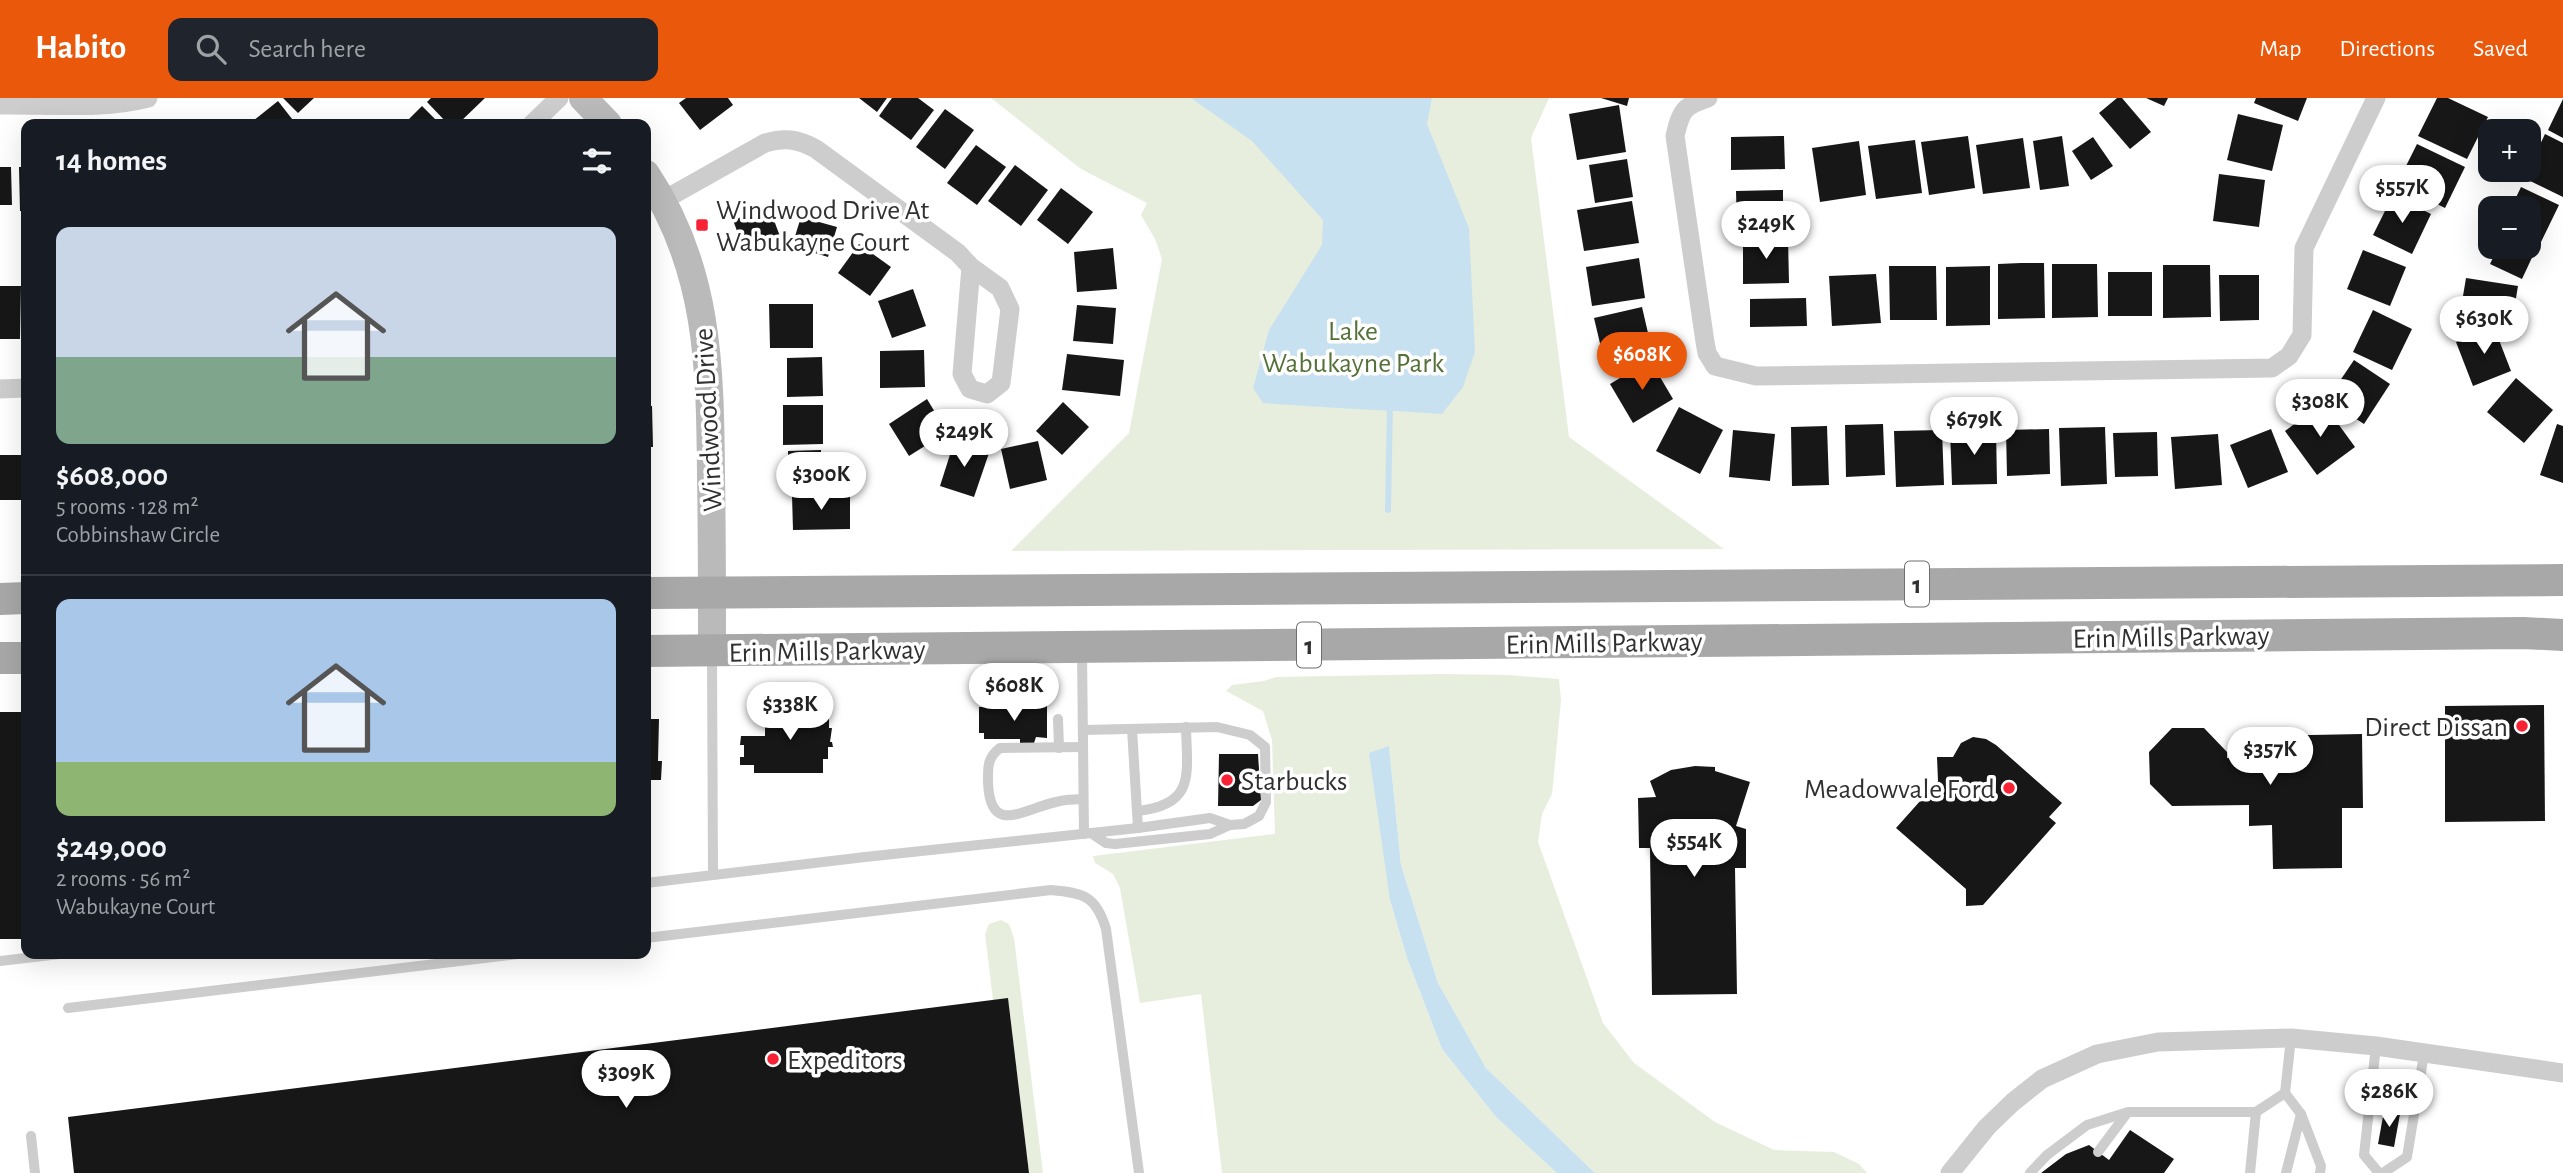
<!DOCTYPE html>
<meta charset="utf-8">
<style>
:root{--surface:#171b24;--page:#20242c;--text:#f1f3f6;--muted:#9ea1a6;--line:#363941;--accent:#ea580c}
body{margin:0;font-family:"Alegreya Sans",sans-serif;background:var(--page);color:var(--text);height:100vh;display:flex;flex-direction:column;font-size:26px;white-space:nowrap}
*{box-sizing:border-box;margin:0}
p{font-size:23px;color:var(--muted)}
.icon{flex:none;width:38px;height:38px;fill:none;stroke:currentColor;stroke-width:2;stroke-linecap:round;stroke-linejoin:round}
.map{position:relative;flex:1;overflow:hidden}
.panel{position:absolute;left:21px;top:21px;width:630px;height:840px;display:flex;flex-direction:column;background:var(--surface);border-radius:14px;box-shadow:0 7px 28px #0002}
.panel>*{flex:none}
.tools{position:absolute;left:2478px;top:21px;display:grid;gap:14px}
.tools a{display:grid;place-items:center;width:63px;height:63px;border-radius:14px;background:var(--surface);box-shadow:0 7px 28px #0002;font-size:35px}
.price{position:absolute;translate:-50% -60px;padding:0 16px;border-radius:24px;background:#fff;color:#222;font-size:23px;line-height:46px;filter:drop-shadow(0 2px 4px #0008)}
.price::after{content:'';position:absolute;left:50%;top:42px;width:21px;height:16px;margin-left:-10px;background:inherit;clip-path:polygon(0 0,100% 0,50% 100%)}
.price.on{background:var(--accent);color:#fff}
ul{padding:0;list-style:none}
li{display:grid;align-content:center;gap:14px;height:371px;padding:0 35px}
li+li{border-top:2px solid var(--line)}
li span{display:grid;place-items:center;height:217px;border-radius:14px;color:#555}
li>.icon{margin-inline-start:auto}
span .icon{width:126px;height:126px;fill:#fffc;stroke-width:1}
li b{font-size:30px}
h2{display:flex;justify-content:space-between;align-items:center;height:84px;padding:0 35px;font-size:30px}
header{display:flex;align-items:center;gap:42px;box-sizing:border-box;height:98px;padding:0 35px;background:var(--accent);color:#fff}
header strong{font-size:33px}
nav{display:flex;gap:38px;margin-inline-start:auto;font-size:24px}
.search{width:490px;height:63px;background:var(--page);display:flex;align-items:center;gap:18px;box-sizing:border-box;padding:0 24px;border-radius:14px;color:var(--muted);font-size:26px}
.map>svg:first-child{display:block}
.green{fill:#e7eedd}
.water{fill:#c8e1f0}
.lines{fill:none;stroke-linecap:round;stroke-linejoin:round}
.stream{stroke:#c8e1f0;stroke-width:6}
.building{fill:#171717}
.lane{stroke:#cdcdcd;stroke-width:10}
.street{stroke:#cdcdcd;stroke-width:19}
.secondary{stroke:#bababa;stroke-width:28}
.primary{stroke:#a8a8a8;stroke-width:32}
.poi-dot{fill:#f72335;stroke:#fff;stroke-width:2.5}
.labels{text-anchor:middle;stroke-width:7;stroke-linejoin:round;paint-order:stroke}
.shield{fill:#fff;stroke:#6e6e6e;stroke-width:2}
.shield-label{font-size:26px;font-weight:bold;fill:#303030}
.poi-label{font-size:28px;fill:#303030;stroke:#fff;text-anchor:start}
.park-label{font-size:28px;fill:#547138;stroke:#fff}
.street-label{font-size:28px;fill:#303030;stroke:#fff}
</style>
<header>
<strong>Habito</strong>
<div class="search"><svg class="icon" aria-label="search" viewBox="0 0 24 24"><circle cx="10" cy="10" r="6"/><path d="M15 15l6 6"/></svg>Search here</div>
<nav><a>Map</a><a>Directions</a><a>Saved</a></nav>
</header>
<div class="map">
<svg width="2563" height="1075" viewBox="0 0 2563 1075">
<rect width="100%" height="100%" fill="#fff"/>
<!-- green -->
<g class="green">
<polygon points="991,0 1549,0 1531,40 1569,339 1724,451 1011,453 1129,335 1162,161 1155,141 1141,117 1147,105 1081,71"/>
<polygon points="1441,576 1508,577 1559,581 1561,603 1552,696 1542,716 1538,744 1603,925 1634,965 1715,1024 1774,1052 1834,1054 1859,1066 1867,1075 1595,1075 1486,970 1438,885 1401,767 1389,648 1390,802 1407,860 1442,951 1496,1019 1557,1075 1222,1075 1201,896 1140,905 1120,790 1113,776 1095,765 1093,758 1275,736 1272,642 1263,613 1226,593 1232,587 1264,583 1276,579"/>
<polygon points="1001,822 1009,826 1014,840 1043,1075 1029,1075 1008,901 993,902 985,836 989,826"/>
</g>
<!-- water -->
<g class="water">
<path d="M1191,0H1432L1427,26L1469,130L1475,254L1463,289L1442,316C1382,312 1322,310 1263,305L1253,290L1269,232L1322,147L1323,122L1252,43Z"/>
<polygon points="1389,648 1401,767 1438,885 1486,970 1595,1075 1557,1075 1496,1019 1442,951 1407,860 1390,802 1369,655"/>
</g>
<g class="lines">
<!-- stream -->
<polyline class="stream" points="1388,412 1390,307"/>
</g>
<!-- building -->
<g class="building">
<polygon points="283,0 314,0 298,15"/>
<polygon points="431,0 485,0 458,26 448,26 427,4"/>
<polygon points="686,0 728,0 733,7 700,32 679,5"/>
<polygon points="859,0 887,0 877,14"/>
<polygon points="892,0 918,0 934,12 911,42 879,18"/>
<polygon points="1601,0 1629,0 1627,8"/>
<polygon points="2117,0 2122,0 2151,34 2130,51 2099,15"/>
<polygon points="2146,0 2168,0 2164,8"/>
<polygon points="2256,0 2307,0 2298,23 2254,5"/>
<polygon points="2437,0 2448,0 2488,19 2467,61 2418,38"/>
<polygon points="2563,1 2563,40 2548,32"/>
<polygon points="278,3 296,26 249,26 258,19"/>
<polygon points="1619,7 1626,54 1577,62 1569,16"/>
<polygon points="422,8 440,26 404,26"/>
<polygon points="945,11 974,32 945,71 916,49"/>
<polygon points="2238,16 2283,27 2272,73 2227,62"/>
<polygon points="2545,36 2563,45 2563,99 2524,80"/>
<polygon points="1784,38 1785,71 1731,72 1731,39"/>
<polygon points="1968,38 1975,90 1929,97 1921,44"/>
<polygon points="2062,38 2069,88 2040,92 2033,43"/>
<polygon points="2093,39 2113,68 2091,82 2072,53"/>
<polygon points="2023,40 2030,90 1983,96 1976,47"/>
<polygon points="1915,42 1922,95 1876,101 1868,48"/>
<polygon points="1859,43 1866,97 1820,104 1812,50"/>
<polygon points="2417,46 2465,69 2445,110 2397,86"/>
<polygon points="976,47 1006,69 977,107 947,85"/>
<polygon points="1627,61 1633,99 1595,105 1589,67"/>
<polygon points="1015,67 1048,92 1021,128 988,103"/>
<polygon points="0,69 11,69 12,107 0,107"/>
<polygon points="19,69 26,69 26,113 20,113"/>
<polygon points="2219,76 2265,82 2259,129 2213,123"/>
<polygon points="2521,89 2559,107 2541,144 2529,139 2529,110 2511,110"/>
<polygon points="1061,90 1093,114 1068,146 1037,122"/>
<polygon points="1783,92 1783,128 1737,129 1736,93"/>
<polygon points="2393,97 2431,116 2412,156 2373,137"/>
<polygon points="1632,103 1639,145 1584,153 1577,112"/>
<polygon points="769,109 781,141 745,155 733,122"/>
<polygon points="801,119 837,129 828,159 792,148"/>
<polygon points="1743,140 1788,140 1789,185 1743,186"/>
<polygon points="859,146 891,169 870,198 838,175"/>
<polygon points="2529,147 2536,151 2522,181 2490,166 2498,149"/>
<polygon points="1113,150 1117,191 1077,194 1074,154"/>
<polygon points="2363,152 2406,169 2390,208 2347,191"/>
<polygon points="1639,160 1645,200 1592,208 1586,169"/>
<polygon points="2021,165 2044,165 2045,220 1998,221 1998,166"/>
<polygon points="2052,166 2097,166 2098,219 2052,220"/>
<polygon points="2163,167 2210,167 2211,219 2163,220"/>
<polygon points="1889,168 1936,168 1937,222 1890,222"/>
<polygon points="1990,168 1990,227 1946,228 1946,169"/>
<rect x="2108" y="174" width="44" height="44"/>
<polygon points="1876,176 1881,225 1832,228 1829,178"/>
<polygon points="2219,177 2259,177 2259,222 2220,223"/>
<polygon points="2466,180 2518,188 2513,218 2461,210"/>
<polygon points="0,188 21,188 20,241 0,241"/>
<polygon points="913,191 926,228 892,240 878,203"/>
<polygon points="1806,200 1807,228 1750,229 1750,201"/>
<polygon points="769,206 813,206 813,250 770,250"/>
<polygon points="1077,207 1116,210 1113,246 1073,243"/>
<polygon points="1642,209 1651,248 1603,258 1594,220"/>
<polygon points="2373,212 2412,231 2392,272 2353,254"/>
<polygon points="2494,229 2511,273 2473,288 2456,244"/>
<polygon points="924,252 925,289 880,290 880,253"/>
<polygon points="1067,256 1124,262 1120,298 1062,292"/>
<polygon points="822,259 823,298 787,299 787,260"/>
<polygon points="1650,262 1673,301 1633,325 1610,286"/>
<polygon points="2354,262 2390,286 2364,326 2327,302"/>
<polygon points="2516,280 2553,312 2524,345 2487,314"/>
<polygon points="927,301 947,334 909,358 889,326"/>
<polygon points="1063,304 1089,329 1062,357 1036,333"/>
<polygon points="2323,305 2355,349 2317,377 2285,333"/>
<polygon points="783,307 823,307 823,346 783,347"/>
<polygon points="646,308 652,308 653,349 646,349"/>
<polygon points="1679,309 1723,332 1700,376 1656,353"/>
<polygon points="1883,326 1885,377 1846,379 1845,327"/>
<polygon points="2557,326 2563,328 2563,385 2540,377"/>
<polygon points="1827,328 1829,387 1792,388 1791,329"/>
<polygon points="2105,329 2107,386 2061,388 2059,330"/>
<polygon points="1996,331 1997,386 1952,387 1950,332"/>
<polygon points="2049,331 2050,376 2007,378 2006,332"/>
<polygon points="2271,331 2288,374 2248,390 2230,347"/>
<polygon points="1733,332 1775,336 1770,383 1729,379"/>
<polygon points="1942,332 1944,387 1896,389 1894,333"/>
<polygon points="2157,334 2158,378 2115,379 2113,335"/>
<polygon points="2218,336 2222,387 2175,391 2171,339"/>
<polygon points="1038,343 1047,382 1010,391 1001,351"/>
<polygon points="954,344 989,355 974,399 940,388"/>
<polygon points="821,352 821,390 789,391 788,353"/>
<rect x="0" y="357" width="26" height="45"/>
<polygon points="850,396 850,431 793,432 792,397"/>
<polygon points="1040,605 1047,605 1047,640 1036,639 1034,645 1020,645 1020,641 984,641 984,635 979,635 979,609 1040,609"/>
<polygon points="2544,607 2545,723 2445,724 2445,608"/>
<polygon points="799,608 807,608 807,612 829,612 829,630 832,630 830,644 832,644 833,649 828,649 828,661 823,661 823,675 754,675 754,667 740,667 740,659 744,659 744,647 740,647 741,638 765,638 765,611 799,611"/>
<rect x="0" y="614" width="26" height="227"/>
<polygon points="646,621 659,621 658,663 662,663 661,682 646,682"/>
<polygon points="2172,630 2204,630 2227,654 2227,660 2248,660 2247,641 2256,641 2256,638 2362,636 2363,710 2342,710 2342,770 2273,771 2272,727 2249,728 2249,707 2172,708 2150,686 2149,654"/>
<polygon points="1973,639 1986,641 1996,647 2062,705 2049,719 2056,725 1983,807 1966,808 1966,791 1896,730 1938,683 1937,659 1953,659 1961,645"/>
<polygon points="1219,656 1258,656 1261,702 1253,708 1218,708"/>
<polygon points="1695,668 1715,669 1715,673 1750,684 1736,728 1746,731 1746,770 1735,770 1737,896 1652,897 1650,750 1639,750 1638,700 1656,699 1650,683 1671,672"/>
<polygon points="1008,900 1029,1075 74,1075 68,1019"/>
<polygon points="2384,1013 2400,1016 2394,1049 2378,1046"/>
<polygon points="2130,1032 2174,1061 2164,1075 2041,1075 2066,1056 2089,1047 2109,1062"/>
</g>
<g class="lines">
<!-- lane -->
<g class="lane">
<polyline points="1082,554 1084,736"/>
<polyline points="712,557 713,777"/>
<polyline points="1058,621 1059,650"/>
<polyline points="1132,631 1138,730"/>
<path d="M1083,649L1000,650C987,660 988,669 988,684C990,739 1023,711 1056,704C1065,701 1074,702 1083,701"/>
<path d="M1137,713C1196,707 1187,676 1186,629"/>
<polyline points="1091,735 1106,745 1115,746 1210,736 1230,727"/>
<polyline points="646,785 865,759 1138,730 1210,720 1230,727 1244,726 1259,718 1266,704 1265,649 1250,637 1217,629 1083,632"/>
<path d="M646,840L1051,792C1084,795 1096,798 1106,831L1139,1075"/>
<polyline points="0,863 60,856"/>
<polyline points="68,910 518,856"/>
<polyline points="2291,940 2285,995 2301,1016 2321,1068 2320,1075"/>
<polyline points="2376,948 2364,1057 2379,1075"/>
<polyline points="31,1038 35,1075"/>
<polyline points="2098,1054 2127,1015"/>
<polyline points="2030,1075 2047,1057 2087,1027 2128,1014 2256,1014 2285,995"/>
<polyline points="2250,1075 2256,1014"/>
<polyline points="2286,1075 2301,1016"/>
<polyline points="2383,1075 2407,1059 2424,956"/>
</g>
<!-- street -->
<g class="street">
<path d="M1708,0C1683,8 1681,13 1675,38L1705,244L1707,255L1715,268L1756,278L2272,270L2289,258L2302,237L2304,150L2376,0"/>
<path d="M0,7C46,6 103,12 148,0"/>
<polyline points="532,26 559,0"/>
<path d="M662,103L765,45C784,39 798,41 816,51L958,155L971,169L1000,190L1010,211L1001,285L987,296L970,291L962,276L971,169"/>
<polyline points="0,291 26,290"/>
<polyline points="1950,1075 1987,1029 2013,1004 2042,981 2097,956 2158,944 2291,940 2376,948 2563,975"/>
</g>
<!-- secondary -->
<g class="secondary">
<polyline points="583,0 608,26"/>
<path d="M646,76C709,170 710,269 711,377C712,436 712,494 712,553"/>
</g>
<!-- primary -->
<g class="primary">
<polyline points="646,495 2563,482"/>
<polyline points="0,501 26,500"/>
<polyline points="646,553 2523,535 2563,537"/>
<polyline points="0,560 26,560"/>
</g>
</g>
<!-- markers -->
<g class="poi-dot">
<rect x="695" y="120" width="14" height="14" rx="3.5"/>
<circle cx="2522" cy="628" r="7"/>
<circle cx="1227" cy="682" r="7"/>
<circle cx="2009" cy="690" r="7"/>
<circle cx="773" cy="961" r="7"/>
</g>
<g class="labels">
<!-- shield labels -->
<g class="shield">
<rect x="1905" y="463.5" width="24" height="45" rx="5"/>
<rect x="1297" y="524.5" width="24" height="45" rx="5"/>
</g>
<g class="shield-label">
<text x="1917" y="495">1</text>
<text x="1309" y="556">1</text>
</g>
<!-- poi labels -->
<g class="poi-label">
<text x="716" y="121">Windwood Drive At<tspan x="716" dy="32">Wabukayne Court</tspan></text>
<text x="2508" y="638" text-anchor="end">Direct Dissan</text>
<text x="1241" y="692">Starbucks</text>
<text x="1995" y="700" text-anchor="end">Meadowvale Ford</text>
<text x="787" y="971">Expeditors</text>
</g>
<!-- park labels -->
<g class="park-label">
<text x="1353" y="242">Lake<tspan x="1353" dy="32">Wabukayne Park</tspan></text>
</g>
<!-- street labels -->
<g class="street-label">
<text transform="translate(707 322) rotate(-93)" y="10">Windwood Drive</text>
<text transform="translate(2171 538) rotate(-1)" y="10">Erin Mills Parkway</text>
<text transform="translate(1604 544) rotate(-1)" y="10">Erin Mills Parkway</text>
<text transform="translate(827 552) rotate(-1)" y="10">Erin Mills Parkway</text>
</g>
</g>
</svg>
<div class="tools">
<a>+</a>
<a>−</a>
</div>
<b class="price" style="left:2402px;top:127px">$557K</b>
<b class="price" style="left:1766px;top:163px">$249K</b>
<b class="price" style="left:2484px;top:258px">$630K</b>
<b class="price on" style="left:1642px;top:294px">$608K</b>
<b class="price" style="left:2320px;top:341px">$308K</b>
<b class="price" style="left:1974px;top:359px">$679K</b>
<b class="price" style="left:964px;top:371px">$249K</b>
<b class="price" style="left:821px;top:414px">$300K</b>
<b class="price" style="left:1014px;top:625px">$608K</b>
<b class="price" style="left:790px;top:644px">$338K</b>
<b class="price" style="left:2270px;top:689px">$357K</b>
<b class="price" style="left:1694px;top:781px">$554K</b>
<b class="price" style="left:626px;top:1012px">$309K</b>
<b class="price" style="left:2389px;top:1031px">$286K</b>
<section class="panel">
<h2>14 homes<svg class="icon" aria-label="filters" viewBox="0 0 24 24"><path d="M4 7h16M4 17h16"/><circle cx="9" cy="7" r="2"/><circle cx="15" cy="17" r="2"/></svg></h2>
<ul>
<li><span style="background:linear-gradient(#c9d6e8 60%,#7fa58c 0)"><svg class="icon" aria-label="home" viewBox="0 0 24 24"><path d="M3 11l9-7 9 7M6 9v11h12V9"/></svg></span><div><b>$608,000</b><p>5 rooms · 128 m²</p><p>Cobbinshaw Circle</p></div></li>
<li><span style="background:linear-gradient(#a9c7e8 75%,#8fb573 0)"><svg class="icon" aria-label="home" viewBox="0 0 24 24"><path d="M3 11l9-7 9 7M6 9v11h12V9"/></svg></span><div><b>$249,000</b><p>2 rooms · 56 m²</p><p>Wabukayne Court</p></div></li>
</ul>
</section>
</div>
